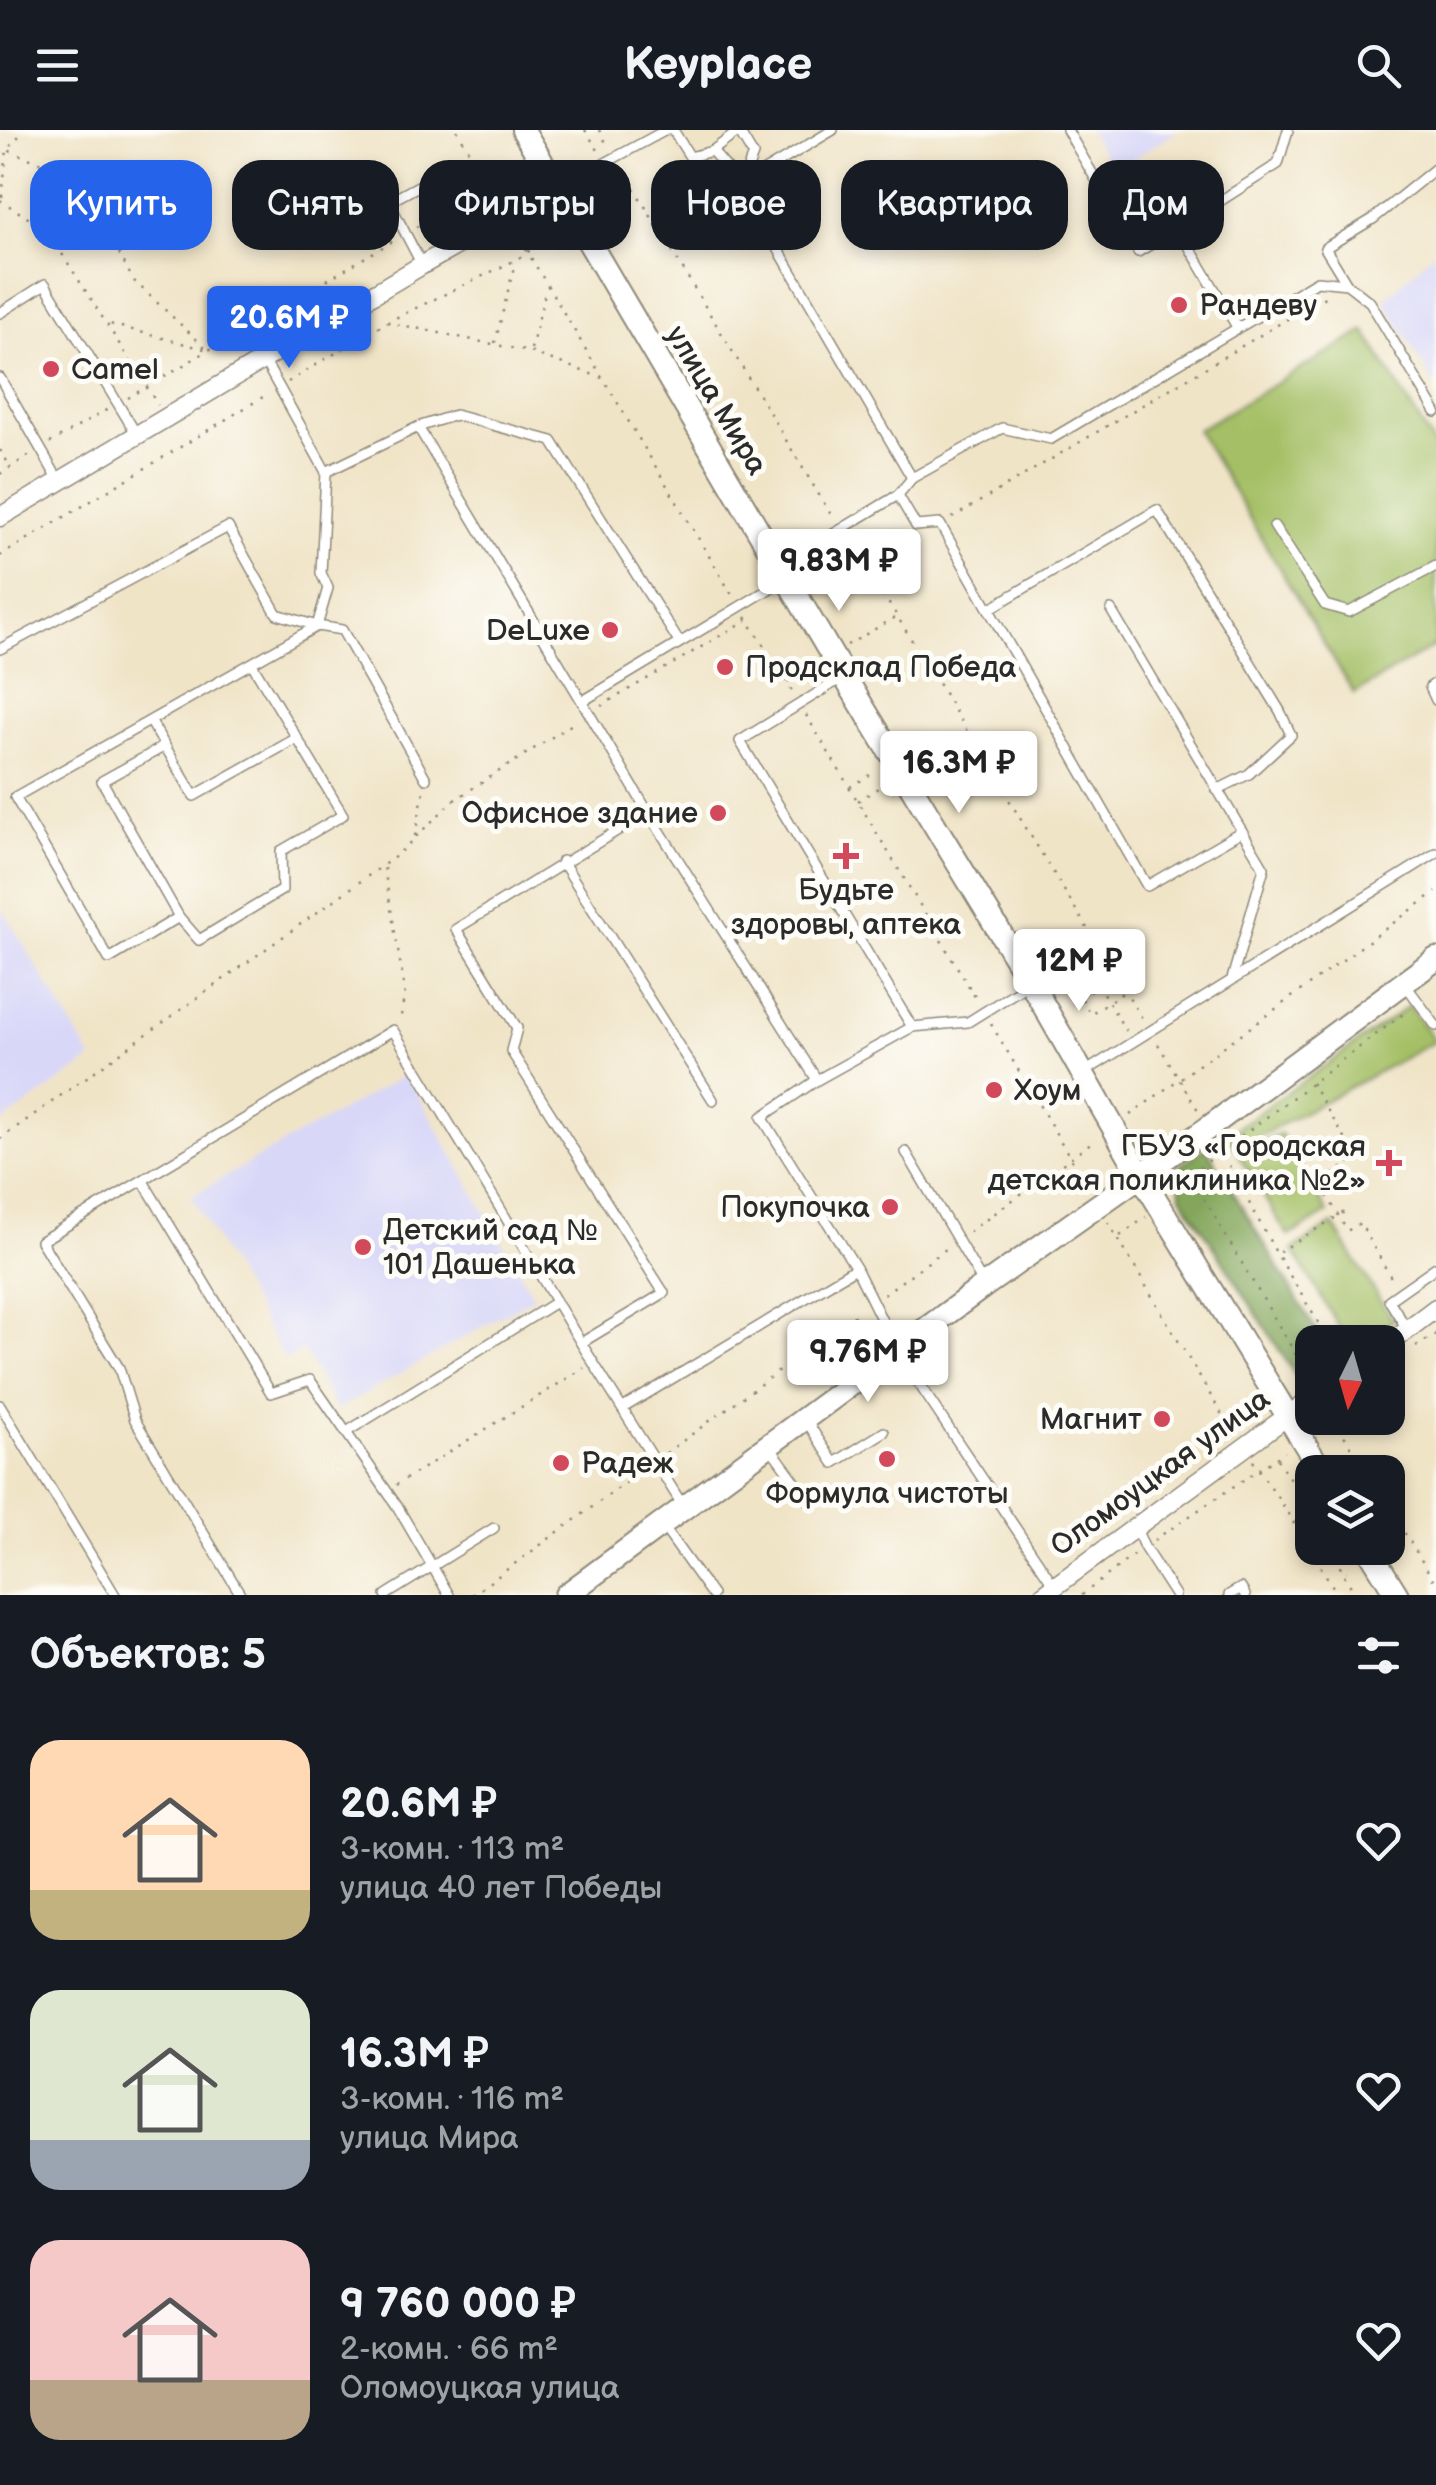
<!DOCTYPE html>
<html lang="ru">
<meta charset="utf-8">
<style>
:root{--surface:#171b24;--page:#242831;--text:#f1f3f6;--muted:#9ea1a6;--accent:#2563eb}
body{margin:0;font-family:"Balsamiq Sans",sans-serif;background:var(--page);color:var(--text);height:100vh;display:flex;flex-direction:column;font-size:38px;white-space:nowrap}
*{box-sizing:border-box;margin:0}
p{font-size:32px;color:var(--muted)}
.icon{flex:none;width:55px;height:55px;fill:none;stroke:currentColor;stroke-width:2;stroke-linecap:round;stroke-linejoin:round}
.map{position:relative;height:1465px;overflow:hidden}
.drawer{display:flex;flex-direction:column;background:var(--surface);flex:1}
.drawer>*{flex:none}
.top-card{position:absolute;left:30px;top:30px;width:1378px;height:90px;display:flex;gap:20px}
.needle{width:65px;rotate:185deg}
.fabs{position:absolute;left:1295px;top:1195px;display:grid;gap:20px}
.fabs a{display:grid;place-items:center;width:110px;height:110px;border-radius:20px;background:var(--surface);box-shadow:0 5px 15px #0003;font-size:50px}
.price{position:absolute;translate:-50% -85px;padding:0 22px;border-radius:10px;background:#fff;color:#222;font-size:32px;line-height:65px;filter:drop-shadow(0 2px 5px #0008)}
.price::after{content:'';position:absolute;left:50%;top:60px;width:30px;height:22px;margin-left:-15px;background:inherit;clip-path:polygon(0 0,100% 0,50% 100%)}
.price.selected{background:var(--accent);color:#fff}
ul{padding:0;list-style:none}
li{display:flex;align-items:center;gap:30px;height:250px;padding:0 30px}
li span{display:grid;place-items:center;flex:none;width:280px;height:200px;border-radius:30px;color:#555}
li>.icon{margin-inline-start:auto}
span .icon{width:120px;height:120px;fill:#fffc;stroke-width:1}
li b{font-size:42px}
h2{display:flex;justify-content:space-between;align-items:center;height:120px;padding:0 30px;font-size:42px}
.chip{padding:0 35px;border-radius:30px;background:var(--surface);box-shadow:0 5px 15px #0003;font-size:35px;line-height:90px}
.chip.selected{background:var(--accent);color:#fff}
header{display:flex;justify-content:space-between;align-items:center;height:130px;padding:0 30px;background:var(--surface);font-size:45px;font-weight:700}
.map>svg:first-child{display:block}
.built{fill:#d8d7f8}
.green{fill:#a4bf65;stroke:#687548;stroke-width:2.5}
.forest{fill:#83a65a;stroke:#576842;stroke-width:2.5}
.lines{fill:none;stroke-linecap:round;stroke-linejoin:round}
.service-casing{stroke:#8e8879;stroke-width:12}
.minor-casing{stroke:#8e8879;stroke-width:21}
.tertiary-casing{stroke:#8e8879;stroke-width:26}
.path{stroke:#8e8879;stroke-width:2.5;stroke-dasharray:2.5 8;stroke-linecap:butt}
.service{stroke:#fff;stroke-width:9}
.minor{stroke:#fff;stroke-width:18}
.tertiary{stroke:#fff;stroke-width:22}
.poi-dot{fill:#d1495b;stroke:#fdfcf7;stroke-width:4}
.labels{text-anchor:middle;stroke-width:10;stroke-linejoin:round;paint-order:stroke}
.poi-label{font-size:30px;fill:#2b2b2b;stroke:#fdfcf7;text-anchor:start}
.street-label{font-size:30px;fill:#2b2b2b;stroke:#fdfcf7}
</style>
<header><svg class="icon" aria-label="menu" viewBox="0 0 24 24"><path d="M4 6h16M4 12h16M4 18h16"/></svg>Keyplace<svg class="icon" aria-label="search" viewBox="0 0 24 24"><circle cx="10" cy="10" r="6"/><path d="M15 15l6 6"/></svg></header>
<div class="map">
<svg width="1436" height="1465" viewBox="0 0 1436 1465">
<rect width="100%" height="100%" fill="#fdfcf7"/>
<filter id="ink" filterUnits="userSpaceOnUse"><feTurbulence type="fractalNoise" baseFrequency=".01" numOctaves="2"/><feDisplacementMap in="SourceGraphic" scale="20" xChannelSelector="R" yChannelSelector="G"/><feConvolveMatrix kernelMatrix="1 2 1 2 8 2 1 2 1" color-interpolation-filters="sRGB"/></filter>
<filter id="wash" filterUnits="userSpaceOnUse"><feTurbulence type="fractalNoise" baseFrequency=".0048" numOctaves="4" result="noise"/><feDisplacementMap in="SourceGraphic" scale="40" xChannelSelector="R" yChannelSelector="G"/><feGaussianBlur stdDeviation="2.25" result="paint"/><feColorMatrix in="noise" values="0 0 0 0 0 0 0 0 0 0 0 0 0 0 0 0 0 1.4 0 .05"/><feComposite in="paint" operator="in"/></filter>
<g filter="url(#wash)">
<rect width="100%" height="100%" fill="#f0e4c7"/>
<!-- built -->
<g class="built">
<polygon points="1089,0 1178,0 1113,42"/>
<polygon points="1436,120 1436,257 1384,170"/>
<polygon points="0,775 92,929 0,994"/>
<polygon points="406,944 534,1167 337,1280 303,1220 285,1230 191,1066"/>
</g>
<!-- green -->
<g class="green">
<polygon points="1365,201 1436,319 1436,515 1354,564 1197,300"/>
<polygon points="1409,876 1435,911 1236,1019 1227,1005"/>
<polygon points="1281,1004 1328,1083 1288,1106 1239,1026"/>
<polygon points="1333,1094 1393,1191 1360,1212 1348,1212 1293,1120"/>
</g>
<!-- forest -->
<polygon class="forest" points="1206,1017 1323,1212 1312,1212 1312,1243 1299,1251 1181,1065 1179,1036"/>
</g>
<g filter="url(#ink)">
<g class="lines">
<!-- service casing -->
<g class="service-casing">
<g id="service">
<polyline points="673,0 690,27 712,21 741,55 833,0"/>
<polyline points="738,0 753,25 741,55 912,348"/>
<polyline points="1067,0 1138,122 1178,98 1237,197"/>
<polyline points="712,21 739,1"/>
<polyline points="559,58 666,0"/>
<polyline points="1178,98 1278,34 1288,0"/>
<polyline points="422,135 389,72 455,36"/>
<polyline points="1347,154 1325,118 1373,89 1436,38"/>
<polyline points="0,183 45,154 137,305"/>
<polyline points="264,230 326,342 418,297 648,682 817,950"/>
<polyline points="0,248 59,351"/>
<polyline points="418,297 455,285 552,311 679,512"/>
<polyline points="898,365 916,396 940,394 1147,756 1242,701 1264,738 1232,849"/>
<polyline points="1274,396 1325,475 1349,482 1436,436"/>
<polyline points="782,435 898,365 912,348 1002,298 1051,309 1317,151 1347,154 1370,172 1436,282"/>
<polyline points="989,479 1157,380 1280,581 1291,605 1249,644 1217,660"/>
<polyline points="1111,480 1242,701"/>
<polyline points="0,519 228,397 277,484 317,496 328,458 321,443 326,342"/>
<polyline points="252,534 297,608"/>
<polyline points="842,548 740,611 912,897"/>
<polyline points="1436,553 1430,557 1436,570"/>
<polyline points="583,571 786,449"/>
<polyline points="151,592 194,666 297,608 343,685 281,721 282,760 199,810 179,787"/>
<polyline points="165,616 102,651 179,787 109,829 15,667 317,496 342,500 426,649"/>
<polyline points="648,682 456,799 517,898 511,921 664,1163 581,1213 683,1376"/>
<polyline points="562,731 713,970"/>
<polyline points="1030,853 968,892 912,897 817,950 762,987 856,1138 897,1221 1055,1457"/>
<polyline points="1405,854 1436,896"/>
<polyline points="1083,943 1436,723"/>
<polyline points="906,1022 983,1153"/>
<polyline points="143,1051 271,1263 310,1250 397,1376 449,1465"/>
<polyline points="1407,1199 1389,1170 1436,1137"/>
<polyline points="0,1275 115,1465"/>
<polyline points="623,1278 856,1138"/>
<polyline points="807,1292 834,1333 884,1302"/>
<polyline points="348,1301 556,1172"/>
<polyline points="769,1316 811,1373"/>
<polyline points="662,1395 712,1465"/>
<polyline points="1136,1398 1144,1417 1175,1465"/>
<polyline points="241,1465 135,1290 119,1238 41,1111 393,900 581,1213"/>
<polyline points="386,1465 494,1398"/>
<polyline points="1229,1465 1241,1458 1245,1465"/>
</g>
</g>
<!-- minor casing -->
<g class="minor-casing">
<g id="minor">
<polyline points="0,387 422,135 557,59"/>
<polyline points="1388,1214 1436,1178"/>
<polyline points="1043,1465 1312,1268"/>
</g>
</g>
<!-- tertiary casing -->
<g class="tertiary-casing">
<g id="tertiary">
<polyline points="523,0 844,546 1032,855 1140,1044 1322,1342"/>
<polyline points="1368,1418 1397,1465"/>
<polyline points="566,1465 984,1156 1208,998 1436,829"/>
</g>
</g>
<!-- path -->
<g class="path">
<polyline points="457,0 498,73"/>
<polyline points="585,0 598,20"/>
<polyline points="599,0 608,16"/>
<polyline points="0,24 7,20 52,37 89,65 133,150 208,220 106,193"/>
<polyline points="623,40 833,388"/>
<polyline points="2,67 7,20 24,0"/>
<polyline points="0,70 47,100 158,275"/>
<polyline points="590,77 627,47"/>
<polyline points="416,97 487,55"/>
<polyline points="515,101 734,468"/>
<polyline points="387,192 530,222 602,248"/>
<polyline points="495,213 515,133"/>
<polyline points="531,219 546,159"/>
<polyline points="288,252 387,192 516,130 559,100"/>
<polyline points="128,268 396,109"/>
<polyline points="50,313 108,279"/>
<polyline points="0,320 10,336"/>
<polyline points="0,344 30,325"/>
<polyline points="952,388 1328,165"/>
<polyline points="848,412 897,486 1143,890"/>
<polyline points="0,426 268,264"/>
<polyline points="866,440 915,410"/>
<polyline points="746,487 792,561"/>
<polyline points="847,515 896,487"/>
<polyline points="787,552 814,535"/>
<polyline points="601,576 747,490"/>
<polyline points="806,585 977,870"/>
<polyline points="850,657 870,645"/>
<polyline points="858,671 878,658"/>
<polyline points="415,706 424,660"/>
<polyline points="384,738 405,861 400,892"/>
<polyline points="1062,843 1079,868 1098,855 1126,901"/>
<polyline points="1048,845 1059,838"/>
<polyline points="1082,869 1090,884 1124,862"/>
<polyline points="991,894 1089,1059"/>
<polyline points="1158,914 1198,980"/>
<polyline points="1311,953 1357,1028 1320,1053 1347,1101 1360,1093 1393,1151"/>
<polyline points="1130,985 1436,762"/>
<polyline points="0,1009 396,726 453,671 577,591"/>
<polyline points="1219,1017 1274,1119 1330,1212"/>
<polyline points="1174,1062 1189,1046"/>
<polyline points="1108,1092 1234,1305"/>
<polyline points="969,1102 1095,1010"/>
<polyline points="1120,1106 1146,1087"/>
<polyline points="1279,1122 1346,1081"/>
<polyline points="884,1164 946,1119"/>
<polyline points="1416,1216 1436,1204"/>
<polyline points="1312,1252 1190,1045 1407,881"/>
<polyline points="1333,1288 1367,1342"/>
<polyline points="1320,1299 1334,1290"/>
<polyline points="666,1323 861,1181"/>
<polyline points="1277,1329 1312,1383"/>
<polyline points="1253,1331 1293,1390 1312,1404"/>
<polyline points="396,1355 584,1238"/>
<polyline points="1388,1376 1436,1454"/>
<polyline points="1293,1392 1338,1465"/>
<polyline points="1154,1410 1285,1322"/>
<polyline points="1329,1418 1343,1442 1347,1442"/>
<polyline points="1344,1445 1356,1465"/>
<polyline points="472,1465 643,1340"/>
<polyline points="1082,1465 1136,1423"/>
</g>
<!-- service -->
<use href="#service" class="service"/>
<!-- minor -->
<use href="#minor" class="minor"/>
<!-- tertiary -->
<use href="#tertiary" class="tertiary"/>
</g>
</g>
<!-- markers -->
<g class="poi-dot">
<circle cx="1179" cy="175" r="10"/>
<circle cx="51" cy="239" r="10"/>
<circle cx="610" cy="500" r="10"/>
<circle cx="725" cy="537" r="10"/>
<circle cx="718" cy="683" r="10"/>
<path d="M841 711h10v10h10v10h-10v10h-10v-10h-10v-10h10z"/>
<circle cx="994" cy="960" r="10"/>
<path d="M1384 1018h10v10h10v10h-10v10h-10v-10h-10v-10h10z"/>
<circle cx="890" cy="1077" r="10"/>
<circle cx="363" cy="1117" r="10"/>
<circle cx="1162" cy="1289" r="10"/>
<circle cx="887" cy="1329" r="10"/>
<circle cx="561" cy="1333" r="10"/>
</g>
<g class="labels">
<!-- poi labels -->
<g class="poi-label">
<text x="1199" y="185">Рандеву</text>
<text x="71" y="249">Camel</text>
<text x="590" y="510" text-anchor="end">DeLuxe</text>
<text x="745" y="547">Продсклад Победа</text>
<text x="698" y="693" text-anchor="end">Офисное здание</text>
<text x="846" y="770" text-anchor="middle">Будьте<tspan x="846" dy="34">здоровы, аптека</tspan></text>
<text x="1014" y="970">Хоум</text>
<text x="1366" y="1026" text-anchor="end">ГБУЗ «Городская<tspan x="1366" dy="34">детская поликлиника №2»</tspan></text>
<text x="870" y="1087" text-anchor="end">Покупочка</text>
<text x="383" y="1110">Детский сад №<tspan x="383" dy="34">101 Дашенька</tspan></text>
<text x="1142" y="1299" text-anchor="end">Магнит</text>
<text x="581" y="1343">Радеж</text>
<text x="887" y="1373" text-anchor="middle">Формула чистоты</text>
</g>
<!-- street labels -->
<g class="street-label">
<text transform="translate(717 270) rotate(59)" y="10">улица Мира</text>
<text transform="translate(1160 1342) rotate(-36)" y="10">Оломоуцкая улица</text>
</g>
</g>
</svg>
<div class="fabs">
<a><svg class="needle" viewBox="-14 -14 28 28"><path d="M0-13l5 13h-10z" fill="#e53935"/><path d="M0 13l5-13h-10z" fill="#9ea1a6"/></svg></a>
<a><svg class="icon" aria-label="layers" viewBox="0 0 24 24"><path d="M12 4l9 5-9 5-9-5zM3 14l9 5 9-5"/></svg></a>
</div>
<b class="price selected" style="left:289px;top:241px">20.6M ₽</b>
<b class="price" style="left:839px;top:484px">9.83M ₽</b>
<b class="price" style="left:959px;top:686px">16.3M ₽</b>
<b class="price" style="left:1079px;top:884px">12M ₽</b>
<b class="price" style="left:868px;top:1275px">9.76M ₽</b>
<div class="top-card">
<a class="chip selected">Купить</a>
<a class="chip">Снять</a>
<a class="chip">Фильтры</a>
<a class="chip">Новое</a>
<a class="chip">Квартира</a>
<a class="chip">Дом</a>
</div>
</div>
<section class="drawer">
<h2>Объектов: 5<svg class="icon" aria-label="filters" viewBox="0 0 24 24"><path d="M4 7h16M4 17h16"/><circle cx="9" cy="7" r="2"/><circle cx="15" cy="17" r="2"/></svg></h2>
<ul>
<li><span style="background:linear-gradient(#ffd9b3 75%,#c2b280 0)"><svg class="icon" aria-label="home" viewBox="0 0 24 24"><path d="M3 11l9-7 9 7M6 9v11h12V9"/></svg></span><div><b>20.6M ₽</b><p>3-комн. · 113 m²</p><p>улица 40 лет Победы</p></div><svg class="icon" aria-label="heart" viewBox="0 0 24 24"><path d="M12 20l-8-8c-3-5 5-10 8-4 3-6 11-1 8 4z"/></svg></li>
<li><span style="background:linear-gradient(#dfe7d0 75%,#9aa5b1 0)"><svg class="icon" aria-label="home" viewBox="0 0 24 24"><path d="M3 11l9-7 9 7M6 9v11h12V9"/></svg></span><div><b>16.3M ₽</b><p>3-комн. · 116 m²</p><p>улица Мира</p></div><svg class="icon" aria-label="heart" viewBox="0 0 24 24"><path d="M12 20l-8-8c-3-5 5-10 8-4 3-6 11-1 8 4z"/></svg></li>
<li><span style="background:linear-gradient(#f6c9c9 70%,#b9a48a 0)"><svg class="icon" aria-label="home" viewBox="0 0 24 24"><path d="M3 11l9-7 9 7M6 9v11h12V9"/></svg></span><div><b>9 760 000 ₽</b><p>2-комн. · 66 m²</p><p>Оломоуцкая улица</p></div><svg class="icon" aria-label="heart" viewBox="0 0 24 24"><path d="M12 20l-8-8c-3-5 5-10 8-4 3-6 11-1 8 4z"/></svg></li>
</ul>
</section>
